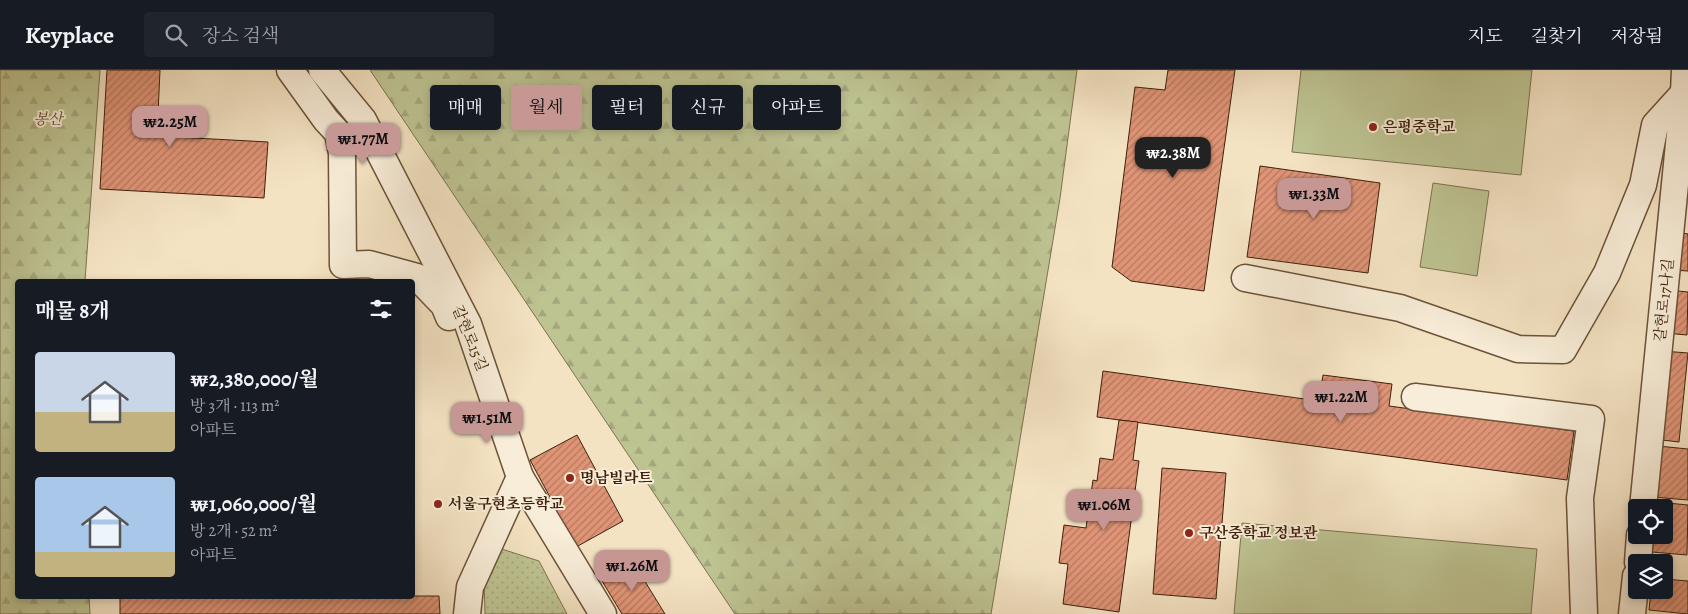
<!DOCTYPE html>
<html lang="ko">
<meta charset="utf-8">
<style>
:root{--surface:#171b24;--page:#20242c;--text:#f1f3f6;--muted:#9ea1a6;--line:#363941;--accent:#c59692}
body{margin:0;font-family:Alegreya,"Noto Serif KR",serif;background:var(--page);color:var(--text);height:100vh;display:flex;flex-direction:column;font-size:19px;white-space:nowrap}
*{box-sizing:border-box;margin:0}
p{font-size:16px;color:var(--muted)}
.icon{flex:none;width:28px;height:28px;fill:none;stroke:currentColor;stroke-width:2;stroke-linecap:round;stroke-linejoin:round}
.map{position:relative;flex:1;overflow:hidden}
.panel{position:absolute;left:15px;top:209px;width:400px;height:320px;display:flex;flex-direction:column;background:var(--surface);border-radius:5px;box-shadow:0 2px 8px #0003}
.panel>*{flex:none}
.hud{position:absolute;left:430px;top:15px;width:475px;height:45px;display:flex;gap:10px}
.tools{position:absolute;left:1628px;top:429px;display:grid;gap:10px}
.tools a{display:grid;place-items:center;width:45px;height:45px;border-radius:5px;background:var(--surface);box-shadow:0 2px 8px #0003;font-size:25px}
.price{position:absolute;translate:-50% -42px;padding:0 11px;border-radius:10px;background:var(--accent);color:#111;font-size:16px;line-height:32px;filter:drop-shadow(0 1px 2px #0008)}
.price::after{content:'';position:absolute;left:50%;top:30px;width:15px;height:11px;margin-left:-8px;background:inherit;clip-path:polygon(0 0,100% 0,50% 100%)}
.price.current{background:#222;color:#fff}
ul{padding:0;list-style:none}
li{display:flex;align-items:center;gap:15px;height:125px;padding:0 20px}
li span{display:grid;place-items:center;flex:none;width:140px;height:100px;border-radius:5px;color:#555}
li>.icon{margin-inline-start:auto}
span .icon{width:60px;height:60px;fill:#fffc;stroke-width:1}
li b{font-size:21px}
h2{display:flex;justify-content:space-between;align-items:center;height:60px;padding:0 20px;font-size:21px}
.pill{padding:0 18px;border-radius:5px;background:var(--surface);box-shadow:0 2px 8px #0003;font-size:18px;line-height:45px}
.pill.current{background:var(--accent);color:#111}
header{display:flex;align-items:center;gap:30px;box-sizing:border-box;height:70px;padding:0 25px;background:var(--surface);border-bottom:1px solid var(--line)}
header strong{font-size:24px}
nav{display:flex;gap:28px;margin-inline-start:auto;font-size:18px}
.search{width:350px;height:45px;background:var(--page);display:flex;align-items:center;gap:12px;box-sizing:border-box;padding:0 18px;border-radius:5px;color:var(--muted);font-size:19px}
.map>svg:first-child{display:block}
.grass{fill:#bec392;stroke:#7e724e}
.forest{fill:url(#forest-firs);stroke:#7e724e}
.park{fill:url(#park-dots);stroke:#7e724e}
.building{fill:url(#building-hatch);stroke:#3f210a}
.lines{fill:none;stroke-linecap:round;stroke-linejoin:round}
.minor-casing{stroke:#6c5238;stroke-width:29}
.minor{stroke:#f8edd8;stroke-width:26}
.poi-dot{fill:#8f2418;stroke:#f8edd8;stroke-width:2}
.labels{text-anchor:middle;stroke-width:4;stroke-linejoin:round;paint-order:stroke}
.park-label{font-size:15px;font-style:italic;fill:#5f4a2c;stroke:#f8edd8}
.poi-label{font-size:15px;font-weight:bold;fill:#3f210a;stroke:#f8edd8;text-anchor:start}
.street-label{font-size:15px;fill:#3f210a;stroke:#f8edd8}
</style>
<header>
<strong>Keyplace</strong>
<div class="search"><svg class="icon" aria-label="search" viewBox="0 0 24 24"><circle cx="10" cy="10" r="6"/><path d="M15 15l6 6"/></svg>장소 검색</div>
<nav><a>지도</a><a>길찾기</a><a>저장됨</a></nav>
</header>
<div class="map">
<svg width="1688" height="544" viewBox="0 0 1688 544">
<defs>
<pattern id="forest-firs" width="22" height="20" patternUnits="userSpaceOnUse" patternTransform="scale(1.25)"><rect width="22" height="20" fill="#bec392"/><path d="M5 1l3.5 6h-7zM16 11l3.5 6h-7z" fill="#a4a77d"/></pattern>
<pattern id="park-dots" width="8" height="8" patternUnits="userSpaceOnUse" patternTransform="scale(1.25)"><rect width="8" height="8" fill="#bec392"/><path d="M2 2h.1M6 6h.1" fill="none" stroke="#a4a77d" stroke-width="1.8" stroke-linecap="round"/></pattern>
<pattern id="building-hatch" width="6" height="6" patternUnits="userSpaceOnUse" patternTransform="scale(1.25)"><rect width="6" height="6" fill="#df9476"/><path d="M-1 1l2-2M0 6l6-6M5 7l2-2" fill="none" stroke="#b6785f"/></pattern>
</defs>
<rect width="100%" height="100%" fill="#f4e3c3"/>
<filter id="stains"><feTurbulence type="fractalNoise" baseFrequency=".004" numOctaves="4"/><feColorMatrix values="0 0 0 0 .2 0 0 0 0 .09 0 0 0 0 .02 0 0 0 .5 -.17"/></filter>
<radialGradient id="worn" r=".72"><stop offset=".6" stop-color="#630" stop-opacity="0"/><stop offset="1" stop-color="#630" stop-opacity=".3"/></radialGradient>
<!-- grass -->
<g class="grass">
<polygon points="1301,0 1532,0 1521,105 1292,82"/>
<polygon points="1433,113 1489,121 1477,206 1420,197"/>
<polygon points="1242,453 1537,479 1531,544 1234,544"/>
</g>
<!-- forest -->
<g class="forest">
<polygon points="0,0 100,0 85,211 18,211 18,526 89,526 90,544 0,544"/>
<polygon points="370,0 1077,0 1060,128 991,544 735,544"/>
</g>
<!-- park -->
<polygon class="park" points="483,473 539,491 567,544 485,544"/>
<!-- building -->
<g class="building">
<polygon points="107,0 160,0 157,66 268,72 264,128 100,119"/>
<polygon points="1168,0 1235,0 1204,221 1131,211 1112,197 1135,17 1165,20"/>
<polygon points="1260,96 1380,113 1368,203 1247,187"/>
<polygon points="1676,162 1688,164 1688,201 1671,200"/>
<polygon points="1669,220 1688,222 1687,265 1665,263"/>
<polygon points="1663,281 1688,283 1679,372 1654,369"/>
<polygon points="1103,301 1319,331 1323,305 1392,314 1389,336 1574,361 1567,410 1097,347"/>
<polygon points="1119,350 1138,352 1133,390 1139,391 1119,542 1063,534 1068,494 1059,493 1064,455 1086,458 1093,410 1097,411 1100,388 1113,390"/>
<polygon points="577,365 623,451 576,477 555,439 562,435 557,426 551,429 530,390"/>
<polygon points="1658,376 1688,379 1688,430 1653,427"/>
<polygon points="1162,398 1226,403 1216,529 1153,524"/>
<polygon points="1657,432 1688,435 1687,485 1652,482 1653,465 1664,465 1664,438 1656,438"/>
<polygon points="633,492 665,544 622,544 602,511"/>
<polygon points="1664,509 1688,511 1688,544 1649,540 1651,520 1664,520"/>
<polygon points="120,526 439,526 440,544 120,544"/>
</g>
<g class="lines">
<!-- minor casing -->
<g class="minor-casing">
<g id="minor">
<polyline points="290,0 326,50 338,63 342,83 343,195 369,194 417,207 444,235 449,247"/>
<polyline points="322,0 363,50 468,254 520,407 603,544"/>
<polyline points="1245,208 1400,238 1518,279 1563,280 1607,203 1643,115 1655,55 1684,23"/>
<polyline points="1415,327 1591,349 1580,428 1584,544"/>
<polyline points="1643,438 1684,23 1685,0"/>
<polyline points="1638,492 1640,465"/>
<polyline points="467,544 470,517 520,407"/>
<polyline points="1632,544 1636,506"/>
</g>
</g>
<!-- minor -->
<use href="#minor" class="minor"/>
</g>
<!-- markers -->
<g class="poi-dot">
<circle cx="1373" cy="57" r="5"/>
<circle cx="570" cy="408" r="5"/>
<circle cx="438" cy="434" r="5"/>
<circle cx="1189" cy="463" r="5"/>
</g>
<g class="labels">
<!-- park labels -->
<g class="park-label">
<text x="48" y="54">봉산</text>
</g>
<!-- poi labels -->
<g class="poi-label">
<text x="1383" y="62">은평중학교</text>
<text x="580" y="413">명남빌라트</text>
<text x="448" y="439">서울구현초등학교</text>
<text x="1199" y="468">구산중학교 정보관</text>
</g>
<!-- street labels -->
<g class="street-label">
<text transform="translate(1664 230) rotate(-84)" y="5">갈현로17나길</text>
<text transform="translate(470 268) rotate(68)" y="5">갈현로15길</text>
</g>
</g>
<rect width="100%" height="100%" filter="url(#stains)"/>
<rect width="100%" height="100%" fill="url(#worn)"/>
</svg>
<div class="tools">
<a><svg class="icon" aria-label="locate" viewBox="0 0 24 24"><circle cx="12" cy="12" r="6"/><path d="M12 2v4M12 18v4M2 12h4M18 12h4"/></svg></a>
<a><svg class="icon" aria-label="layers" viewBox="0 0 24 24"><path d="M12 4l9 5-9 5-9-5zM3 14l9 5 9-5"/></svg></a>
</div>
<b class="price" style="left:170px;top:78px">₩2.25M</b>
<b class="price" style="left:363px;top:95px">₩1.77M</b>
<b class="price current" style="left:1173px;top:109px">₩2.38M</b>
<b class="price" style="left:1314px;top:150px">₩1.33M</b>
<b class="price" style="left:1341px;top:353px">₩1.22M</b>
<b class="price" style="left:487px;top:374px">₩1.51M</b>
<b class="price" style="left:1104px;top:461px">₩1.06M</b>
<b class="price" style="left:632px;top:522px">₩1.26M</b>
<div class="hud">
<a class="pill">매매</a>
<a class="pill current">월세</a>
<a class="pill">필터</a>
<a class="pill">신규</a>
<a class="pill">아파트</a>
</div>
<section class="panel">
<h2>매물 8개<svg class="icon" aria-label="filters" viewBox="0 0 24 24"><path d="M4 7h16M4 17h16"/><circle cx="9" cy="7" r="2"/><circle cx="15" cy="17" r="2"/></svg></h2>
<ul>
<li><span style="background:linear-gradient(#c9d6e8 60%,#c2b280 0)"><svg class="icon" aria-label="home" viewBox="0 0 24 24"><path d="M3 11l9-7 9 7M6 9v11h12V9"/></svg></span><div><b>₩2,380,000/월</b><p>방 3개 · 113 m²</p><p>아파트</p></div></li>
<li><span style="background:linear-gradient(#a9c7e8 75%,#c2b280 0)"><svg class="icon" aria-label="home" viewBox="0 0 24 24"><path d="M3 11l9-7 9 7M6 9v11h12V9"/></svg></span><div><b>₩1,060,000/월</b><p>방 2개 · 52 m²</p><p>아파트</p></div></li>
</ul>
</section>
</div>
